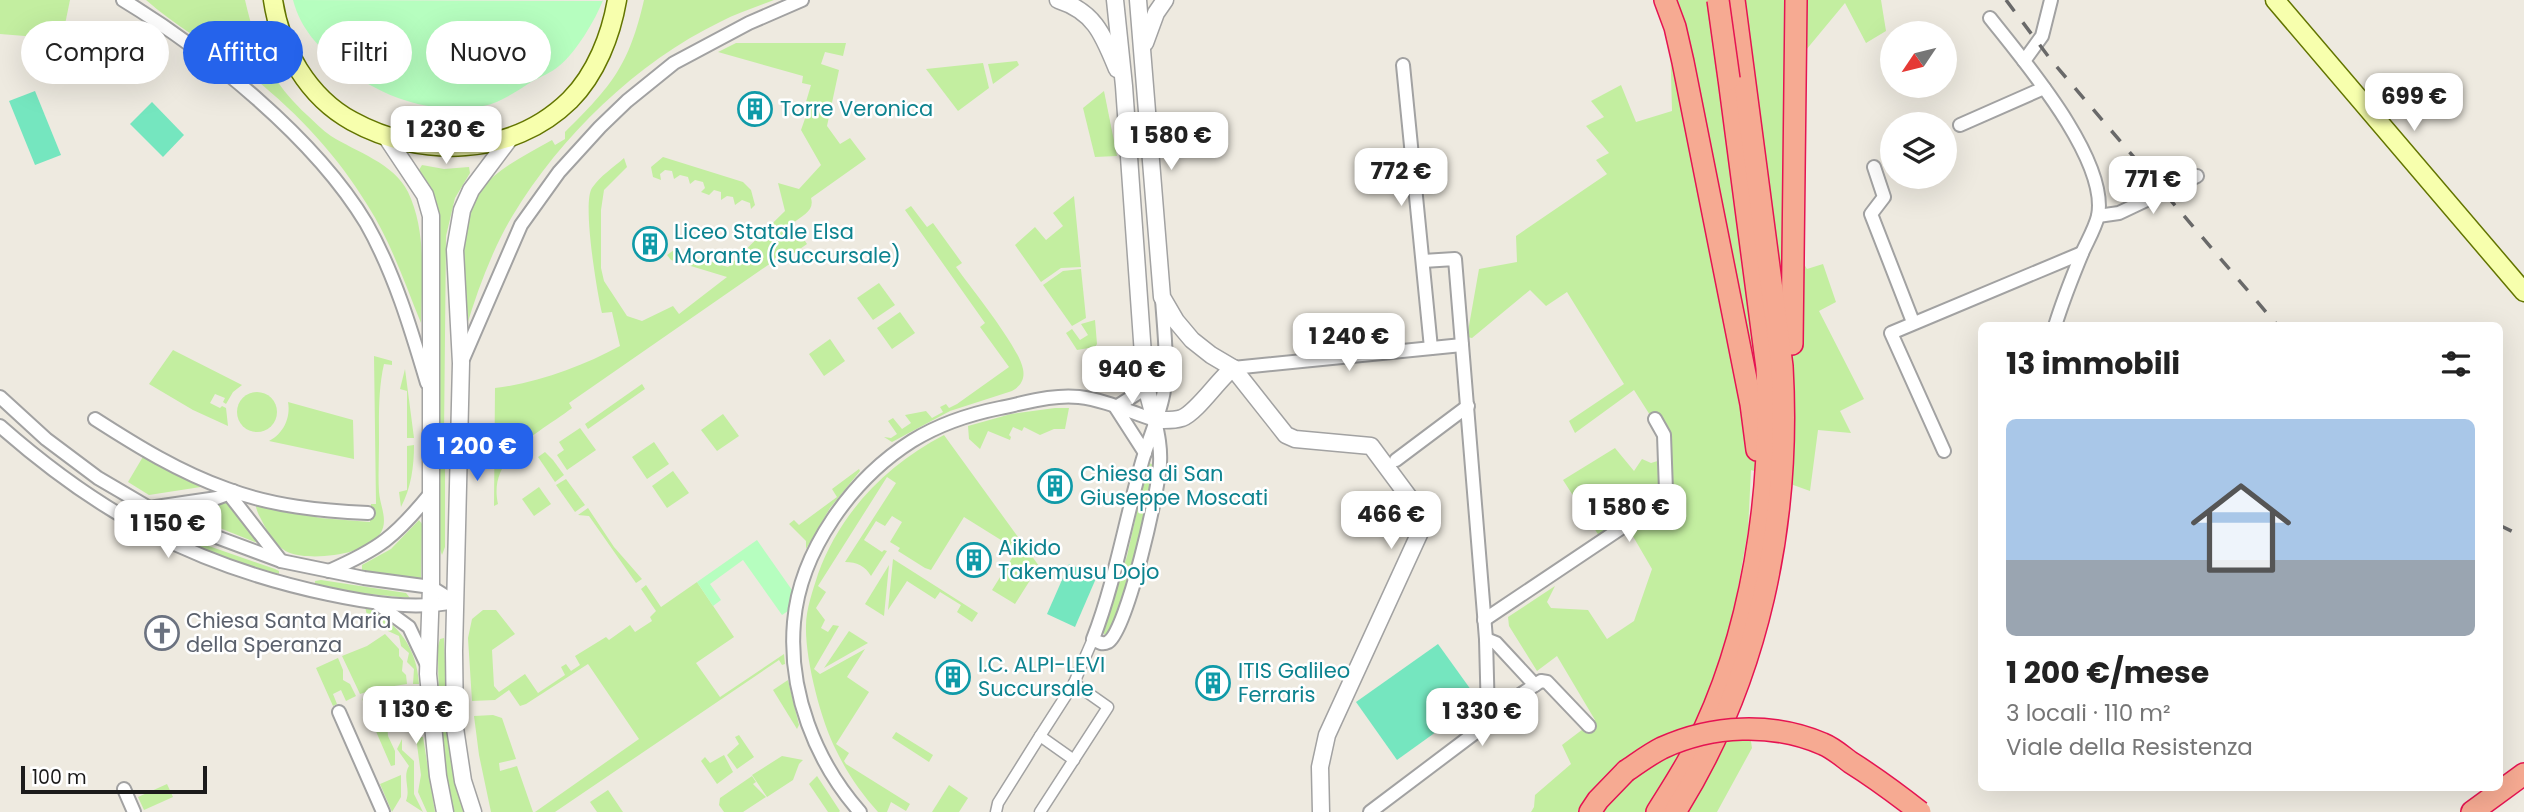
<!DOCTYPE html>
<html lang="it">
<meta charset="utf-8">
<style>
:root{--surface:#fff;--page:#f2f2f2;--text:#222;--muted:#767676;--accent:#2563eb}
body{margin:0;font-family:Poppins,sans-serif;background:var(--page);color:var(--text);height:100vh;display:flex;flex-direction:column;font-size:26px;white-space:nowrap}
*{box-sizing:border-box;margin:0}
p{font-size:23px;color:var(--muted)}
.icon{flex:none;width:38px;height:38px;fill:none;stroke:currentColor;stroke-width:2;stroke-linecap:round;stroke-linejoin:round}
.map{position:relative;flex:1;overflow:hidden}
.side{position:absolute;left:1978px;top:322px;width:525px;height:469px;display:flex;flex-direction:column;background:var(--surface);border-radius:10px;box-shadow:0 7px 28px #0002}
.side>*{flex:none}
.guide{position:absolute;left:21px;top:21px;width:665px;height:63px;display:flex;gap:14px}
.needle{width:46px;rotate:235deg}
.buttons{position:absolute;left:1880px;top:21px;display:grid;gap:14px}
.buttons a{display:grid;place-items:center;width:77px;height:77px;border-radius:50%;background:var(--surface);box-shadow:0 7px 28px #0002;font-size:35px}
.scale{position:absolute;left:21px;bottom:18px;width:186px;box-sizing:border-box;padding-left:7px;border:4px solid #1b1b1b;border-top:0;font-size:19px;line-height:24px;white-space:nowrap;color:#1b1b1b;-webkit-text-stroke:5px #fff;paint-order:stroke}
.price{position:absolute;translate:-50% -60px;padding:0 16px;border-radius:14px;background:#fff;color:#222;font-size:23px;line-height:46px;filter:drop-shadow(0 2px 4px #0008)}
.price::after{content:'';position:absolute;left:50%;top:42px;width:21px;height:16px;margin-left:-10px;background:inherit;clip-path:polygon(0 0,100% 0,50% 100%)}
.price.selected{background:var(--accent);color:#fff}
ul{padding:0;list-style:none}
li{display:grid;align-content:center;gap:14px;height:371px;padding:0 28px}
li span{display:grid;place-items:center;height:217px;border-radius:10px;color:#555}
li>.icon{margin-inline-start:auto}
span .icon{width:126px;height:126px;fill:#fffc;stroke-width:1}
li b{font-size:30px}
h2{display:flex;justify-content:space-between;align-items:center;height:84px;padding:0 28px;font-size:30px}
.pill{padding:0 24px;border-radius:32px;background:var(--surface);box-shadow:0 7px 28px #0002;font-size:24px;line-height:63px}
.pill.selected{background:var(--accent);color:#fff}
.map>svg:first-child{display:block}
.grass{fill:#c3eea0}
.park{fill:#b6febf}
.pitch{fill:#75e6bf}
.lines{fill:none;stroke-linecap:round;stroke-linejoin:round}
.pedestrian-casing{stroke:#a2a2a2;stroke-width:13}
.minor-casing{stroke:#a2a2a2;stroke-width:16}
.tertiary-casing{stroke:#a2a2a2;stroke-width:19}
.secondary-casing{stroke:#637500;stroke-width:21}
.trunk-casing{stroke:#e51452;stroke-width:24}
.pedestrian{stroke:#fff;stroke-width:10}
.minor{stroke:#fff;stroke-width:12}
.tertiary{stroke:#fff;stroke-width:16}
.secondary{stroke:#f7ffad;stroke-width:18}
.trunk{stroke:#f6aa92;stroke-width:21}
.rail{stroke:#696969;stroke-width:3.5;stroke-dasharray:14 14;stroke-linecap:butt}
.trunk-bridge-casing{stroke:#e51452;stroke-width:24;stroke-linecap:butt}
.trunk-bridge{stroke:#f6aa92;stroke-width:21}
.labels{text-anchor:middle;stroke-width:5;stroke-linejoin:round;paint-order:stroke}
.culture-label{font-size:21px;fill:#0d838f;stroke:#fff;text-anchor:start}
.worship-label{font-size:21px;fill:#5b616d;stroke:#fff;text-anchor:start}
</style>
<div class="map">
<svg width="2524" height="812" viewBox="0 0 2524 812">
<rect width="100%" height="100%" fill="#eeeae0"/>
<!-- grass -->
<g class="grass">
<polygon points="0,0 70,0 62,39 0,34"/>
<path d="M146,0H245C256,48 270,81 307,115C315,122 322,130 331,136C356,152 394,163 408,192C427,232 422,280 421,323C405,284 391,242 368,206C335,151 289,104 237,65C207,43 174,25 146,0Z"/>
<path d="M644,0H774C756,7 737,13 720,22C637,62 560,137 513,215C492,250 478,289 466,328C466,288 456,222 481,189C499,167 528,154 552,140L555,145L565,139V132C612,86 629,65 644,0Z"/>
<polygon points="1669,0 1881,0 1886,31 1866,43 1845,3 1806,50 1799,256 1807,269 1823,264 1836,302 1819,311 1864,399 1840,411 1851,433 1818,430 1810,491 1751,470 1748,530 1726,657 1698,726 1750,735 1752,748 1717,812 1531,812 1534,807 1535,795 1571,764 1562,745 1595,720 1557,656 1537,671 1509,626 1508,617 1555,586 1547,602 1551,608 1588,610 1607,639 1634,621 1652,569 1627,526 1603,542 1563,480 1615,448 1634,471 1642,459 1651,463 1664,459 1664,437 1634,390 1575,433 1569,421 1624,384 1567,292 1546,306 1530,290 1472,338 1467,337 1479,269 1517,262 1516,236 1607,174 1596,160 1609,153 1586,126 1604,117 1591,101 1621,85 1636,122 1672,111"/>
<path d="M736,43H846L843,56L825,52L821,64L839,70L827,126L840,144L850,138L866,159L811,198C815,211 802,216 793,223L807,244L787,258L784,254L569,403L572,408C541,432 487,456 498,504L494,506L495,388C538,383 583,366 620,346L612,312L602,313C597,292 582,203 592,188C600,176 614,167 624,158L627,167L604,190L601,210V268L604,281L627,316L642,321L673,306L679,314L727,277L671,260L667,255L674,250L728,267L785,211L778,183L799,189L821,165L801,130L807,113L803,112L811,85L802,83L803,76L718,52Z"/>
<polygon points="1017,61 1019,65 993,84 988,64"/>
<polygon points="983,63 989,88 958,111 926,69"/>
<polygon points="1104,91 1117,156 1095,157 1083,108"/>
<polygon points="663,157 743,182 751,190 755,205 751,209 750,203 742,200 735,205 733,197 727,196 721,200 721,192 714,190 709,195 701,192 705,188 703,182 695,180 690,184 688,177 680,175 674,179 672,171 665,170 660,174 661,180 653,177 651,167"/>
<polygon points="422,165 444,169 469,167 470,173 455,198 446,236 444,436 438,436 439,216 428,183 419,170"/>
<polygon points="1074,196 1081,267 1061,268 1041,282 1015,245 1035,227 1046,240 1063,226 1053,213"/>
<path d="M911,206L927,227L933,223L962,263L956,267C971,288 1019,347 1023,369C1025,379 1021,386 1012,391L950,411L892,442L884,437L891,438L897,434L888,421L893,418L902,429L911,423L905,415L926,411L932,418L943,412L940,407L946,404L949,408L957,404L1009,367L980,327L985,323L905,210Z"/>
<polygon points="1081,269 1086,318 1072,326 1043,285 1063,271"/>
<polygon points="879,283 895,305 873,320 857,298"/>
<polygon points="900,312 915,333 892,349 877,328"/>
<polygon points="1095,320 1097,344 1095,347 1077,350 1066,333 1072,329 1080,340 1088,335 1081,324"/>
<polygon points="830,339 845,361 824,376 809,354"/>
<polygon points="173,350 242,385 233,392 226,404 223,402 225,398 215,394 210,403 220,408 222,406 226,408 228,426 193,410 149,384"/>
<path d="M374,356L392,361V365L384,364C378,390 379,417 379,444C379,460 378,476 379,492C380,506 389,521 380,534C367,555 312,561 290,553C278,549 268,533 262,521C259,515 255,509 256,502L320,518L370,522L371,504H376Z"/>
<polygon points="405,369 414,438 407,438 407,391 400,389"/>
<polygon points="642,384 645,389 588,429 585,424"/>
<circle cx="257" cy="412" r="20"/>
<path d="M288,402L353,420L354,459L269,441C283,434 291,418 288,402Z"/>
<polygon points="1055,408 1069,408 1065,429 1054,429 1040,435 1024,427 1022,431 1013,427 1009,435 1011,437 1010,440 988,431 980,449 969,439 968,426 1011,414"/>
<polygon points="723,414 739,436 717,451 701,430"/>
<polygon points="580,428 596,450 567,470 557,455 564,450 559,442"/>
<path d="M944,435L1039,566L1015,604L992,590L1017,550L964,517L931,570L925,568L898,551L900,548L890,542L902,522L892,516L885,526L876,521L864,540L882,552L884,550L887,551L871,576C865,566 857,562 845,562L896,483L887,477L818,586L826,592L816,608L825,620L821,628L828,632L833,625L839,626L814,669L820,674L865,649L847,677L869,692L836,744L849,753L844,761L846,764L910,804L906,811L891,802L887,812H878C861,793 847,773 836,750C821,721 805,659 806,626C806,609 813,590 818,574C840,513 886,465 944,435Z"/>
<polygon points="654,442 669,464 647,479 632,457"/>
<path d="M414,445C414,467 411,488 401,507L399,492L407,490V446Z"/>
<polygon points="439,451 445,451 445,547 442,555 439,546"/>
<polygon points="545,452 553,460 564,475 555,482 538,457"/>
<polygon points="144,455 207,486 149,495 128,482"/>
<path d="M1148,462L1153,465C1146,523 1130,578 1109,633L1105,635L1102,631L1127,556Z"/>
<polygon points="859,469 860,471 830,508 806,549 806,541 789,524 794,520 799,525 837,497 832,489"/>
<polygon points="673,471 689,493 667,508 652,486"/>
<polygon points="566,479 585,505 575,512 556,485"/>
<polygon points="539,487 551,504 534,516 522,499"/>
<polygon points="221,501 230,503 260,544 175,510"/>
<polygon points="588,508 614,547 642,579 636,583 589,516 578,515"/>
<polygon points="419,520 422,524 421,580 362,570 362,565 391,549"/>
<polygon points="183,537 275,569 279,571 279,574 250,568 187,543 182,539"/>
<polygon points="893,559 978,613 972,622 957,612 961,605 940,592 935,599 907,581 888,610"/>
<polygon points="889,565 884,616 865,604"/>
<polygon points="321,580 406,593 410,598 359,593 315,584 315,581"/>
<polygon points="697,582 734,637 696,663 720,697 784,654 785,664 782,665 779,660 555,812 535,812 639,739 588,664 526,704 520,706 509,690 495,700 472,701 468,638 472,619 483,610 496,610 515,634 492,650 494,686 499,692 525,674 538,693 565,675 561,667 566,664 571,671 580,665 575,656 606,637 609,640 630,625 635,632 652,621 650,617 656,611 641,589 646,585 661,607"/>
<path d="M365,607C398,622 417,648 419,684H413L414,669L407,662L409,653L401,646L399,636L388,631L382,621L374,622L368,619Z"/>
<polygon points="849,631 868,643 824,668"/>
<polygon points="385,634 399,649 399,656 403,661 402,671 406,675 407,684 375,689 360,694 342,656 367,646"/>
<path d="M444,638L448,733L463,812H454C441,757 438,702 438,646L440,639Z"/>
<polygon points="338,658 343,670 343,680 350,684 356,696 346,701 341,690 333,694 337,704 333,706 316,668"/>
<polygon points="788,680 799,725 797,729 773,690"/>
<polygon points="385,692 388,736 395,751 395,765 391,766 362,699"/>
<polygon points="493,715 502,718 516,759 499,763 500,771 517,766 533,812 491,812 479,755 474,716"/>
<polygon points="896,732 933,755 929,762 892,738"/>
<polygon points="739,735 754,757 737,769 727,755 739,744 735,737"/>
<polygon points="423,737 435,812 427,812 418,792 421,775 416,737"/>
<path d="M402,739V750L414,761V794L423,812L406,801C411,789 402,777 409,766L397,749Z"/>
<polygon points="724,755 733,772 717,784 701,761 705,757 710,763"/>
<polygon points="782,756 803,760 799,764 793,780 767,797 752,775"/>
<polygon points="401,775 401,797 392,812 380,784"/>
<polygon points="752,776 756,782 753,784 766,797 743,812 724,812 719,805 720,798"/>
<polygon points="817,776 840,811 839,812 828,812 809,784"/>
<polygon points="167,784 173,797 144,810 138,797"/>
<polygon points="949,785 968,798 959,812 932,812"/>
<polygon points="608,790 623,812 597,812 590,802"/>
</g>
<!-- park -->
<g class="park">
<path d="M293,0L602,1L603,0C596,19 575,54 559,66C551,73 540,77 531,82C517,91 500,103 483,106C432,115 383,98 343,67C319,48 301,30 293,0Z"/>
<polygon points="757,540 792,590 788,611 782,615 743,560 710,584 721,600 713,606 697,582"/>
</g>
<!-- pitch -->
<g class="pitch">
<polygon points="35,91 61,155 35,165 9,101"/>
<polygon points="152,102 184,135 163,157 130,124"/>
<polygon points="1069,564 1097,576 1075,627 1047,614"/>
<polygon points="1438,644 1479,701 1397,760 1356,702"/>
</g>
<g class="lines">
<!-- pedestrian casing -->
<g class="pedestrian-casing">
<g id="pedestrian">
<polyline points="1074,683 1040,736 1074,760"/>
<polyline points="996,812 998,803 1040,736"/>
<polyline points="1040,812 1108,707 1074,683 1093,639"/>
</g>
</g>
<!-- minor casing -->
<g class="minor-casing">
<g id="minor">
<path d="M123,0C207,51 315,138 366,223C394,272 411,329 427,383"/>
<path d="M1990,18C2024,61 2109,160 2098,216C2095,228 2088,240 2083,251C2073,275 2063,300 2055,326"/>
<polyline points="2024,61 2042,36 2051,0"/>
<polyline points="1403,65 1431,348"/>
<polyline points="1960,125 2044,88"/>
<polyline points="1874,167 1884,197 1871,214 1913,322"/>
<polyline points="2098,216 2119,213 2197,176"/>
<polyline points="1423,261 1455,259 1486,639 1488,716"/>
<polyline points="463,359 521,225 559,172 600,127 627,101 674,63 749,23 802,0"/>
<polyline points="1233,368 1462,345"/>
<polyline points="0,397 46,439 98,478 168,519 281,561 364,578 431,587 455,602"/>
<polyline points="1116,407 1138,393 1145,383"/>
<polyline points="1116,408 1145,453"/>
<path d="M95,419C137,446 179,472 227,489C272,506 321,511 368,513"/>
<path d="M1155,420C1158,434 1161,448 1160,463C1159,489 1127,631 1108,642C1102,645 1098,642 1093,639C1115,582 1125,521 1142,462C1148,440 1161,413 1164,390C1168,361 1164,329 1162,299"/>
<path d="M0,426C101,515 196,566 328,594C370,603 413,610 455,602"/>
<polyline points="1944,451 1891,333 2082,253"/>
<polyline points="1396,460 1468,406"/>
<polyline points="233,491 232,498 281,561"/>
<polyline points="149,508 217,498 225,495 227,490"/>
<path d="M329,571C379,549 395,537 430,494"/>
<polyline points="379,605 409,627 427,665"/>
<polyline points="1484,620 1663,500 1666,491 1664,435 1655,419"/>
<polyline points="1486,639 1496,643 1535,685"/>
<polyline points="339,712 383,812"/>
<polyline points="124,789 134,812"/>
<path d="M860,812C815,761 788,691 794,622C800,551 852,479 912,441C938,425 970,414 1000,408C1025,403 1053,394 1079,397C1105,400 1130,412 1155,420"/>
<polyline points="1370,812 1484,726 1488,716 1541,681 1547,682 1589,726"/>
</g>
</g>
<!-- tertiary casing -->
<g class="tertiary-casing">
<g id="tertiary">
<path d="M1058,0C1095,12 1103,35 1117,69"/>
<path d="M1115,0L1124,86L1145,383L1155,420C1164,420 1173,421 1182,418C1197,412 1218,380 1233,368"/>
<polyline points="1138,0 1162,297 1176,321 1192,340 1211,355 1233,368 1286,435 1295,439 1371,446 1417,508 1422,520 1421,530 1327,735 1320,767 1321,812"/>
<polyline points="1145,43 1156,13 1165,0"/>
<polyline points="385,135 425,195 431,216 431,587 428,674 438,776 445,812"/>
<polyline points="473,812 463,781 455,728 454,651 461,363 455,250 462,210 471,190 510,138"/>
</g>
</g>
<!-- secondary casing -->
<g class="secondary-casing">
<g id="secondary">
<path d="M273,0C280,48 308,97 352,121C421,159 512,157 570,100C596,74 611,35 617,0"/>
<polyline points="2275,0 2524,292"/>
</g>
</g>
<!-- trunk casing -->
<g class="trunk-casing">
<g id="trunk">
<polyline points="1665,0 1675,27 1683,62 1751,404 1757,450"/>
<polyline points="1792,344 1796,0"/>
<polyline points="1590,812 1598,800 1626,771"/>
<path d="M1657,812C1670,791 1684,770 1695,748C1753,635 1773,493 1767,368L1729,79"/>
<path d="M1675,812C1759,679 1791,522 1782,366L1734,0"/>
<polyline points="2472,812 2524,774"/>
</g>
</g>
<!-- pedestrian -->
<use href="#pedestrian" class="pedestrian"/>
<!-- minor -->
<use href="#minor" class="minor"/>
<!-- tertiary -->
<use href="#tertiary" class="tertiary"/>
<!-- secondary -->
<use href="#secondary" class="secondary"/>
<!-- trunk -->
<use href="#trunk" class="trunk"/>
<!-- rail -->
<g class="rail">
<polyline points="2006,0 2051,60 2278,326"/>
<polyline points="2499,525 2524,537"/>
</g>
<!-- trunk-bridge casing -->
<g class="trunk-bridge-casing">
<g id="trunk-bridge">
<polyline points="1718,0 1729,79"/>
<path d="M1626,771C1638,763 1650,754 1662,748C1712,725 1772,722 1823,744C1833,748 1842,756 1850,762C1874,777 1897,794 1920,812"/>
</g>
</g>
<!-- trunk-bridge -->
<use href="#trunk-bridge" class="trunk-bridge"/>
</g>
<!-- icons -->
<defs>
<g id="building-ring" transform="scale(1.75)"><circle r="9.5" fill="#fff" stroke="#0f9aa8" stroke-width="1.5"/><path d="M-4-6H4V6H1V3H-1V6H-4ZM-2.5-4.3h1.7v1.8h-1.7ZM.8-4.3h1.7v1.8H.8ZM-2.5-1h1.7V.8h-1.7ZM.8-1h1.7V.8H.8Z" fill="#0f9aa8"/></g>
<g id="church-ring" transform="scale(1.75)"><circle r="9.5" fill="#fff" stroke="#6b7280" stroke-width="1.5"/><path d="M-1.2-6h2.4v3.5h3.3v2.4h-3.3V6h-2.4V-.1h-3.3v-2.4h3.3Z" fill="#6b7280"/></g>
</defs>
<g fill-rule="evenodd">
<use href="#building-ring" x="755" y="109"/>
<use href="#building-ring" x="650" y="244"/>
<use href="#building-ring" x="1055" y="486"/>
<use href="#building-ring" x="974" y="560"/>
<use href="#church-ring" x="162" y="633"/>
<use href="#building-ring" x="953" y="677"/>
<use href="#building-ring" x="1213" y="683"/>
</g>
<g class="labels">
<!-- culture labels -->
<g class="culture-label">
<text x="780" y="116">Torre Veronica</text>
<text x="674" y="239">Liceo Statale Elsa<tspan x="674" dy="24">Morante (succursale)</tspan></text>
<text x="1080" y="481">Chiesa di San<tspan x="1080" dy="24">Giuseppe Moscati</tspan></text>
<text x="998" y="555">Aikido<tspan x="998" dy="24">Takemusu Dojo</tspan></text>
<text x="978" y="672">I.C. ALPI-LEVI<tspan x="978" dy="24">Succursale</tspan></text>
<text x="1238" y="678">ITIS Galileo<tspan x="1238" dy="24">Ferraris</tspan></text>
</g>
<!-- worship labels -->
<g class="worship-label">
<text x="186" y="628">Chiesa Santa Maria<tspan x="186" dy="24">della Speranza</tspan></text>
</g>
</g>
</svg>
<div class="buttons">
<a><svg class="needle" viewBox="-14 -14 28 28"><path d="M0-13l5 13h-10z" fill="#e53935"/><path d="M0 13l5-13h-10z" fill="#767676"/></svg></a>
<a><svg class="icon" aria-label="layers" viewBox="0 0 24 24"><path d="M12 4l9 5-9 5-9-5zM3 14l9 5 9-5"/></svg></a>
</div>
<div class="scale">100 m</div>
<b class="price" style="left:2414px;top:133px">699 €</b>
<b class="price" style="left:446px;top:166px">1 230 €</b>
<b class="price" style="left:1171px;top:172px">1 580 €</b>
<b class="price" style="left:1401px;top:208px">772 €</b>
<b class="price" style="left:2153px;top:216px">771 €</b>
<b class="price" style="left:1349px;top:373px">1 240 €</b>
<b class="price" style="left:1132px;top:406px">940 €</b>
<b class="price selected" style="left:477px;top:483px">1 200 €</b>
<b class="price" style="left:1629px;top:544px">1 580 €</b>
<b class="price" style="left:1391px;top:551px">466 €</b>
<b class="price" style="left:168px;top:560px">1 150 €</b>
<b class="price" style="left:416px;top:746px">1 130 €</b>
<b class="price" style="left:1482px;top:748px">1 330 €</b>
<div class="guide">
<a class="pill">Compra</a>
<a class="pill selected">Affitta</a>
<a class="pill">Filtri</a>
<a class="pill">Nuovo</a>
</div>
<section class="side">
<h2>13 immobili<svg class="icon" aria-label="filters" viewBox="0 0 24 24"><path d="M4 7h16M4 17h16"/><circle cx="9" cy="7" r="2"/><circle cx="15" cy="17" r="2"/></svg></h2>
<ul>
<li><span style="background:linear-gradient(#a9c7e8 65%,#9aa5b1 0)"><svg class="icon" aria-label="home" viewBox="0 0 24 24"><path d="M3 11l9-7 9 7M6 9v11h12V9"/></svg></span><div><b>1 200 €/mese</b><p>3 locali · 110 m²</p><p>Viale della Resistenza</p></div></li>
</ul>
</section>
</div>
